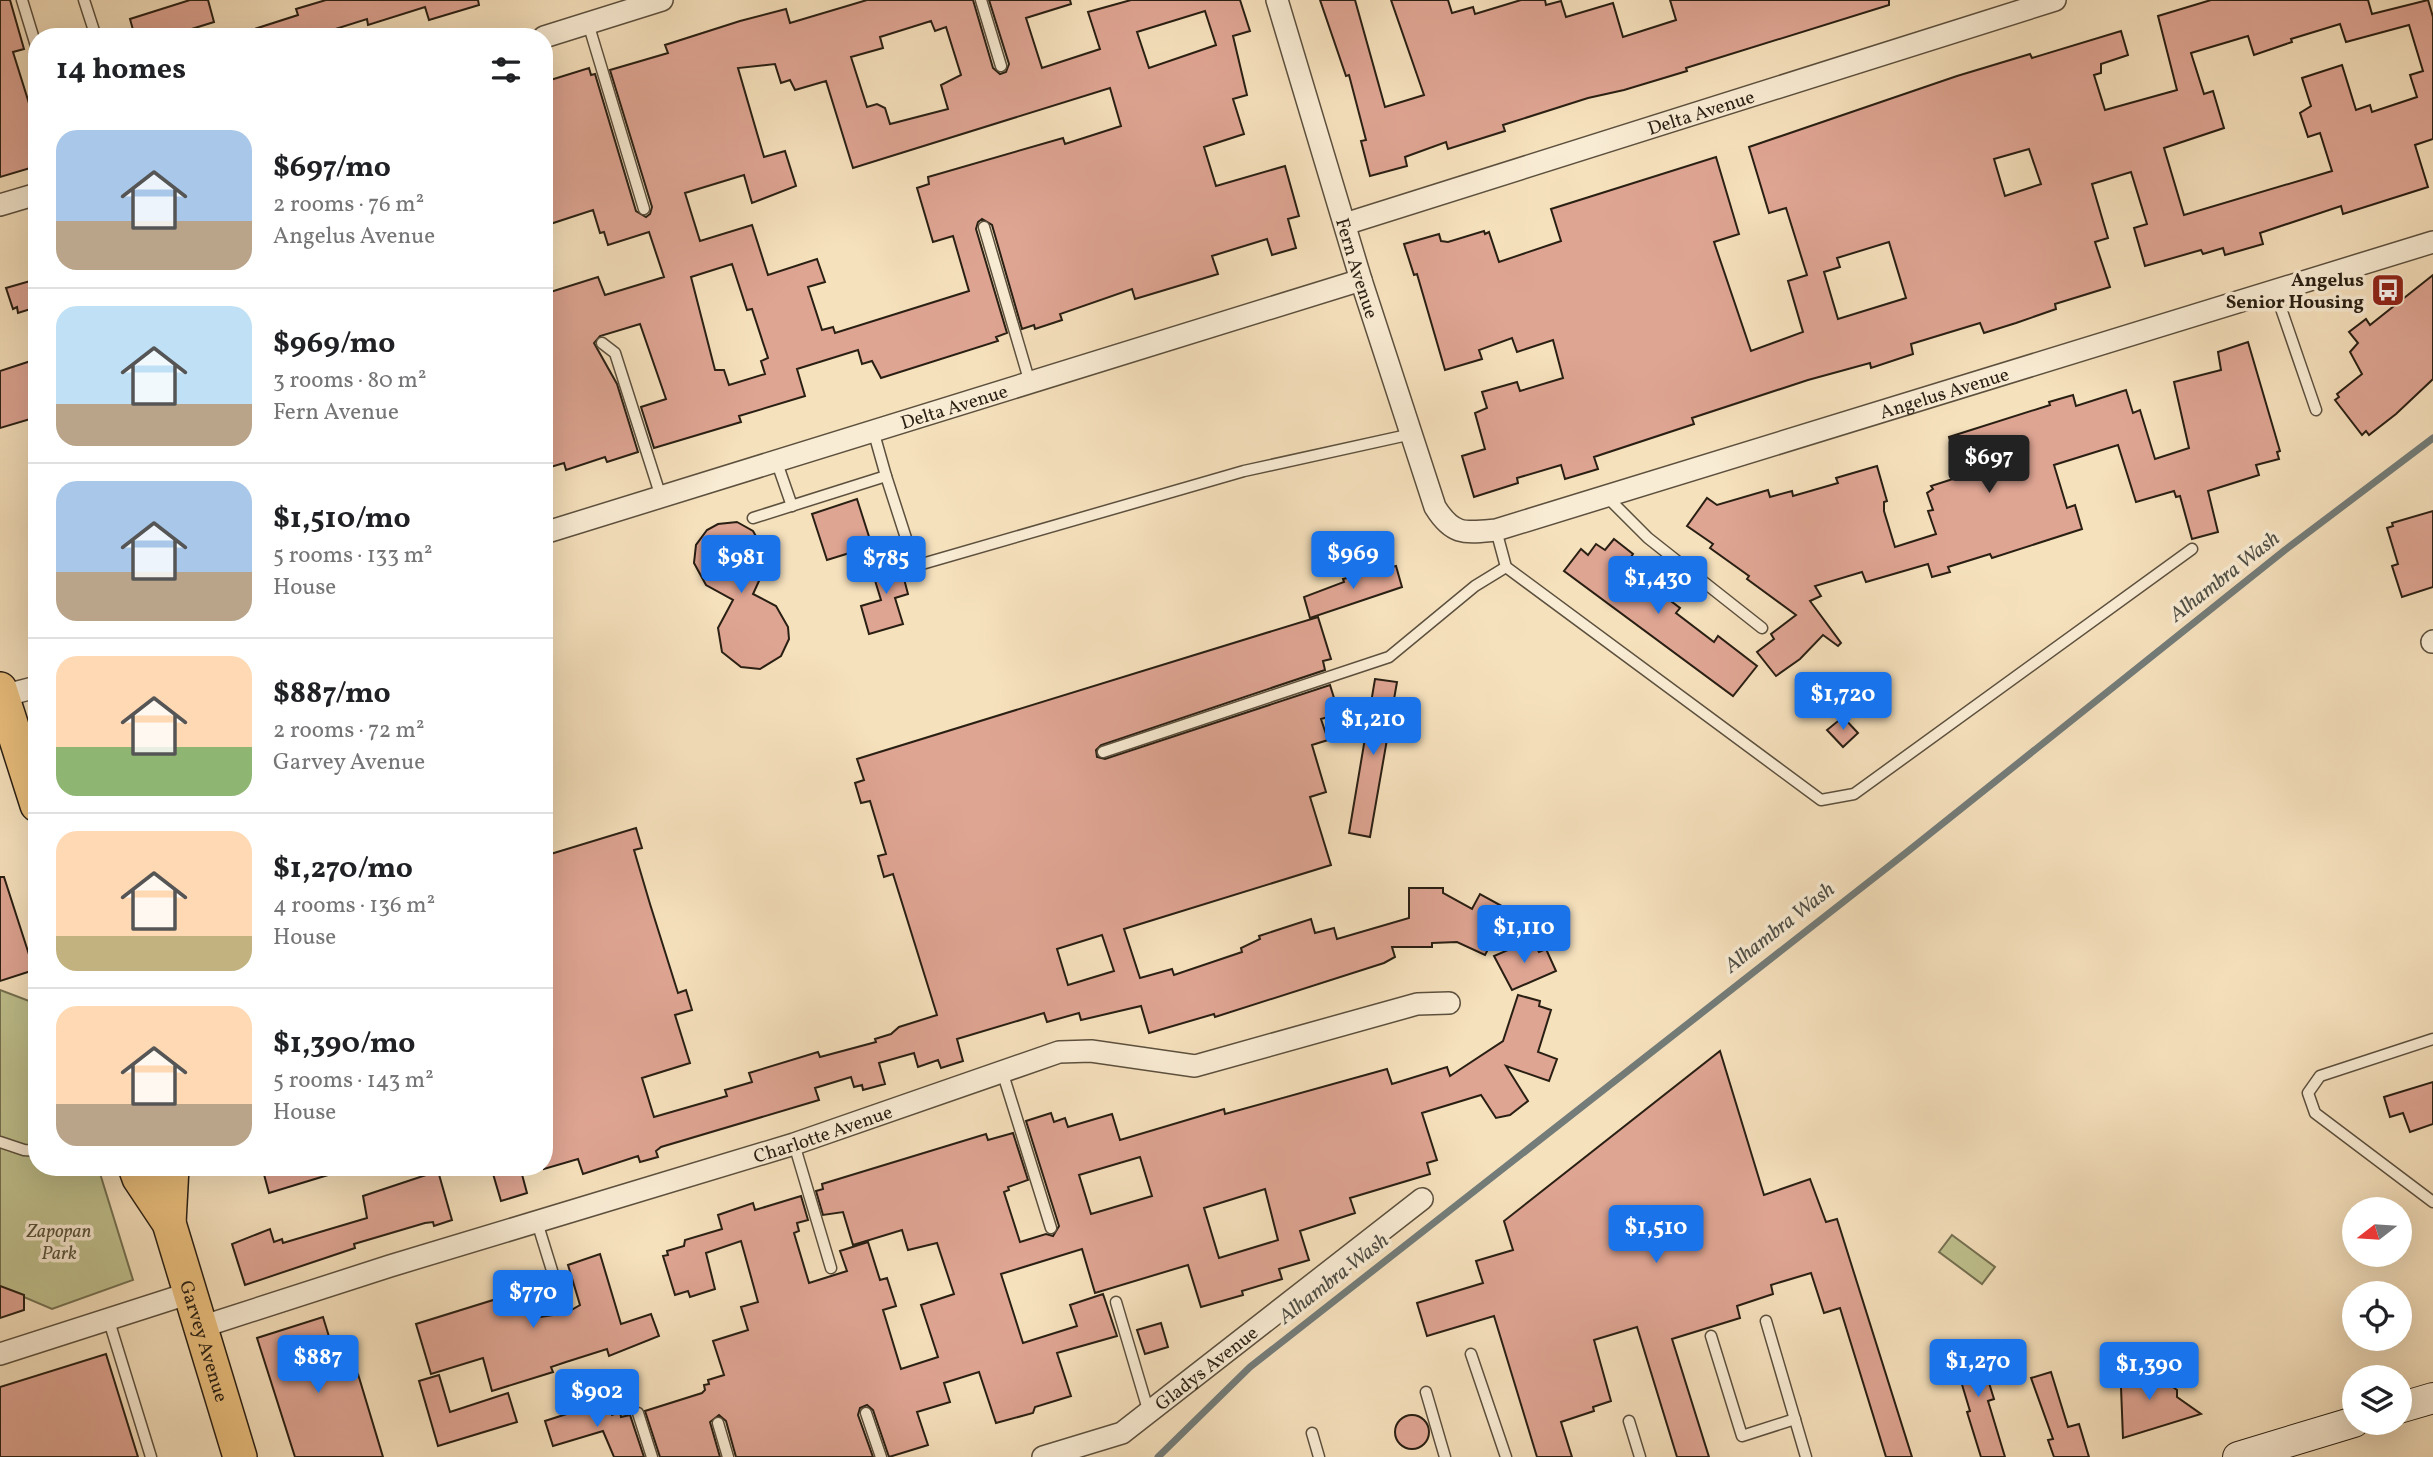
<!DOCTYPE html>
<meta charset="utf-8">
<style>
:root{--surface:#fff;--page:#f6f6f6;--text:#202124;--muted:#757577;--line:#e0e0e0;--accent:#1a73e8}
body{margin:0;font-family:Vollkorn,serif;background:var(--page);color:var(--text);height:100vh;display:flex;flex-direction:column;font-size:26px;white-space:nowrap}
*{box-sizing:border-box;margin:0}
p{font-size:23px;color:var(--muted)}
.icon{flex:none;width:38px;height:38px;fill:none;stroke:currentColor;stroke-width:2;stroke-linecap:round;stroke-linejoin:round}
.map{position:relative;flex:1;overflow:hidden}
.drawer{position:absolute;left:28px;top:28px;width:525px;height:1148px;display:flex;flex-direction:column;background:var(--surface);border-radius:28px;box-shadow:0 7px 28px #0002}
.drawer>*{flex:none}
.needle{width:46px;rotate:253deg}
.tools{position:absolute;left:2342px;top:1197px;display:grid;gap:14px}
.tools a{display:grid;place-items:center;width:70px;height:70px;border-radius:50%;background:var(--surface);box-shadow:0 7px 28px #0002;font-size:35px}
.price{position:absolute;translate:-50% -60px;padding:0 16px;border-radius:7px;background:var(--accent);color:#fff;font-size:23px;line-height:46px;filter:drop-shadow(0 2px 4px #0008)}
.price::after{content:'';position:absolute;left:50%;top:42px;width:21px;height:16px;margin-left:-10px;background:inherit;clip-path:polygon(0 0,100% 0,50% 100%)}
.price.on{background:#222;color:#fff}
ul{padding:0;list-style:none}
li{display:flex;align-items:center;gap:21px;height:175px;padding:0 28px}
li+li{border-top:2px solid var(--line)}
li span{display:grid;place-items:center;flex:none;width:196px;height:140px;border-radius:21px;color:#555}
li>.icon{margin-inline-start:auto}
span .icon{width:84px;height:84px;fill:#fffc;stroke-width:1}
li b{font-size:30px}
h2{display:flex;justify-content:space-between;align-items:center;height:84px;padding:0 28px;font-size:30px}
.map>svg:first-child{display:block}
.green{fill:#c0c28f;stroke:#747051;stroke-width:2}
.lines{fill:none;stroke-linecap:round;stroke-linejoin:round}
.stream{stroke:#737c79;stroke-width:7}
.building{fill:#dfa593;stroke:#291f13;stroke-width:2;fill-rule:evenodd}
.lane-casing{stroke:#5c503e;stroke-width:13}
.street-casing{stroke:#5c503e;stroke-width:24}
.secondary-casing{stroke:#291f13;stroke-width:32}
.primary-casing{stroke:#291f13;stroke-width:36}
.lane{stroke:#f9ecd4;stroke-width:10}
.street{stroke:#f9ecd4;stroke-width:21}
.secondary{stroke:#f9ecd4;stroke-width:30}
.primary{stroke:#ebc07e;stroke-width:33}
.labels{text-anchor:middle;stroke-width:7;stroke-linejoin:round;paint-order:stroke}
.street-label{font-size:19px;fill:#291f13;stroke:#f9ecd4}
.poi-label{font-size:19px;font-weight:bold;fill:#291f13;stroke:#f9ecd4;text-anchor:end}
.park-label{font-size:19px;font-style:italic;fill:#565038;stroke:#f9ecd4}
.water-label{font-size:21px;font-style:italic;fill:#4e4e46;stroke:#f9ecd4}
</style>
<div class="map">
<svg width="2433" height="1457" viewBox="0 0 2433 1457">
<rect width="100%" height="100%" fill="#f6e1bd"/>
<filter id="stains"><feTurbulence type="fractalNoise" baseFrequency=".00286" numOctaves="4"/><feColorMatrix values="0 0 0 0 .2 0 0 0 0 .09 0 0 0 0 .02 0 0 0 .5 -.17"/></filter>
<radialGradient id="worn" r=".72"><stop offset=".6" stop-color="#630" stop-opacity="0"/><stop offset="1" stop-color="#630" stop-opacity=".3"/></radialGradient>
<!-- green -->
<g class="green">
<polygon points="0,990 37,1004 37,1167 98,1167 133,1280 52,1309 0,1287"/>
<polygon points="1952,1235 1995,1267 1982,1284 1939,1252"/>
</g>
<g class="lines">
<!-- stream -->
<polyline class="stream" points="1158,1457 1250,1367 1907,852 2285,550 2433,438"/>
</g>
<!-- building -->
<g class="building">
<polygon points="0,0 10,0 24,49 13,52 37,129 37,166 0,177"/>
<polygon points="190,0 208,0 214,22 166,37 135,37 130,19"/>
<polygon points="326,0 478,0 479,5 429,20 425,7 368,25 367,19 332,30 329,37 243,37 242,33 298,15 296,9"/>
<path d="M867,0H973L993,68L1000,74L1006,72L1009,64L989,0H1070L1071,4L1026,18L1042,68L1100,49L1088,12L1131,0H1240L1250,31L1233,36L1247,95L1233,99L1244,134L1204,147L1216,186L1285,166L1299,216L1288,219L1296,248L1272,255L1267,239L1212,256L1218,274L1135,299L1132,289L1060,314L1062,320L1035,329L1034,325L1022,329L992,225L982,219L978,222L976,229L1007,333L996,337L998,341L881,378L872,361L862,364L858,350L797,369L805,396L739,416L741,422L654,448L641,407L666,399L640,324L600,336L594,343L617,384L638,452L607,462L605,457L566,470L564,463L544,469V294L598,277L605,295L664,277L649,232L608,245L604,232L600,233L593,210L544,226V82L589,68L591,75L595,74L636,211L646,217L650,214L652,207L610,70L668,53L665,45L740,21L786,9L790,23ZM1205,11L1216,45L1149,68L1137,32ZM931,21L935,31L946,27L961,75L941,85L948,109L890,124L885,108L877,104L867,107L851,57L883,48L880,37ZM775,64L781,83L790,80L795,90L826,81L853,168L1110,88L1121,126L1065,144L1063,138L928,177L929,184L917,188L933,242L953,236L969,291L835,333L833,327L822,330L808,287L825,282L817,259L768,275L752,225L700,241L685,193L744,175L752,203L796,186L785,151L764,157L738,68ZM732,264L747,310L752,309L768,358L761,361L765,374L729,385L724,370H715L691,277Z"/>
<polygon points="1320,0 1355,0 1385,107 1424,95 1391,0 1448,0 1452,13 1473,7 1475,14 1521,0 1545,0 1546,5 1561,1 1566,17 1613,3 1623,37 1676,20 1670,0 1889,0 1889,5 1686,68 1687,71 1624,90 1588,98 1503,125 1505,131 1448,149 1446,142 1405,157 1407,166 1370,176 1361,141 1366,140 1349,75 1346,76"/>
<path d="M2211,0H2368L2372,14L2428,0L2433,17V139L2415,145L2428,187L2343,214L2341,206L2260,233L2263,244L2225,255L2223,248L2203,254L2201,250L2145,266L2134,228L2147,224L2131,172L2092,184L2108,238L2095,242L2110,287L2055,304L2056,309L2016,323L1984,333L1980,323L1911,344L1913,354L1871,368L1870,363L1808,380L1692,418L1694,424L1594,457L1598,469L1565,479L1561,465L1517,478L1518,483L1474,497L1462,456L1485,449L1475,413L1487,408L1482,392L1517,382L1520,391L1563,378L1553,340L1517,352L1512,338L1479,350L1482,359L1445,370L1417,274L1414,275L1404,244L1439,234L1441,241L1448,242L1484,231L1485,234L1489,232L1499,262L1561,241L1551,209L1716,157L1739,234L1714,242L1751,351L1803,332L1788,281L1807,275L1786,208L1769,213L1749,147L1957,76L2030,54L2032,58L2121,31L2128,55L2101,64V73L2094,75L2105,110L2177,90L2158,16ZM2340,24L2346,42L2409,25L2423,71L2410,75L2417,97L2372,112L2370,105L2356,110L2342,65L2302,78L2311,106L2300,113L2308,137L2320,133L2332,171L2184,215L2164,148L2224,128L2213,91L2204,94L2191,53L2248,36L2254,55L2292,42L2291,39ZM2029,149L2041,184L2005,196L1994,159ZM1889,242L1906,298L1838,319L1824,272L1840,267L1837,258Z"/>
<polygon points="2433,275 2433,379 2396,414 2369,435 2366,431 2362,435 2335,400 2339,397 2337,394 2362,374 2350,352 2358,343 2349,332 2366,319 2370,325"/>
<polygon points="37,279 37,307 18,313 17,307 13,309 6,288"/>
<polygon points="2248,342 2280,451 2277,452 2279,459 2256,465 2259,475 2208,491 2218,532 2192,539 2180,496 2176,497 2174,491 2136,502 2118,445 2054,465 2067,508 2075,505 2082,529 1992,558 1990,554 1948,567 1950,572 1932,577 1928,564 1866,582 1862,572 1815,586 1821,596 1810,601 1841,643 1838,646 1823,635 1800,659 1776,676 1757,652 1774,639 1771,634 1796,615 1747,579 1749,576 1710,548 1713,544 1687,526 1707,498 1717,505 1768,490 1770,497 1792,491 1793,496 1838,483 1836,478 1877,466 1887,501 1884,502 1884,511 1895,547 1936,534 1928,511 1933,510 1927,493 1933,489 1931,486 1959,477 1949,437 2050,405 2049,402 2073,395 2076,406 2126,390 2133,413 2140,410 2155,459 2189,448 2174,382 2221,370 2218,352"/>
<polygon points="37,359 37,417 0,428 0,371"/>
<polygon points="857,499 872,546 827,560 812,514"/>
<polygon points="2433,511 2433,587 2402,597 2392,566 2398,564 2387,528 2393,526 2392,523"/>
<polygon points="737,522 753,531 765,552 764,570 753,594 776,606 788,627 789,639 781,656 760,669 741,667 722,652 718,628 733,600 706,585 694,563 696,545 707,530 718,524"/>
<polygon points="1614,539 1633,554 1621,572 1653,595 1656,590 1680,608 1676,613 1714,642 1718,636 1757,666 1733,696 1564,571 1581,549 1588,555 1596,544 1605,550"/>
<polygon points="898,556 908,594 895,598 903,624 869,634 861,606 881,600 870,564"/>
<polygon points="1396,566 1402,587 1310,618 1304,597 1344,582 1343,579"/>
<path d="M1318,617L1331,659L1323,661L1325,670L1101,745L1096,750L1097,757L1105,759L1330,685L1339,714L1321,719L1328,740L1312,745L1326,792L1310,797L1331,865L1124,929L1140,978L1172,969L1174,975L1242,952L1241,948L1260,939L1259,936L1311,919L1315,933L1334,928L1337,939L1409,918V888H1443V893L1472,909L1480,894L1509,910L1485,955L1457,942L1432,943V947H1392L1395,957L1384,963L1215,1017L1214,1014L1149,1033L1141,1006L1081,1020L1079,1013L1047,1022L1044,1013L957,1039L963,1061L941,1068L938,1060L918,1067L914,1053L879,1063L885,1084L863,1090L862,1085L854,1087L851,1077L815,1088L819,1100L661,1147L656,1151L658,1157L640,1162L638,1156L583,1174L578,1159L544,1169V856L636,828L642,848L634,850L650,904L678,993L686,990L692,1010L675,1015L690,1063L642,1078L654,1117L727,1096L725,1090L752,1082L749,1073L818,1052L820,1057L876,1042L875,1039L891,1034L899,1027L937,1015L893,874L884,877L878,856L886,854L870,801L861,803L855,783L864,780L857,759ZM1102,935L1114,971L1068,985L1057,949Z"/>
<polygon points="1375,679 1397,682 1370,837 1349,833"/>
<polygon points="1843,717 1858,733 1843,747 1827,730"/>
<polygon points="0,877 4,877 34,970 0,981"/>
<polygon points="1529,941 1533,950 1537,949 1539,952 1546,949 1556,971 1512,990 1494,956"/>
<path d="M1518,995L1540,1001L1539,1006L1551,1010L1538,1052L1557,1059L1549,1081L1506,1066L1528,1101L1510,1115L1496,1118L1481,1095L1422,1113L1437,1160L1427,1163L1430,1174L1350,1198L1355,1213L1300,1231L1309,1260L1279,1269L1282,1279L1242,1291L1243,1295L1201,1307L1188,1265L1095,1293L1082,1249L1001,1274L1023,1343L1077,1326L1070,1305L1103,1294L1117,1336L1057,1353L1071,1396L1035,1407L1033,1413L996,1423L979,1372L944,1383L950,1402L917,1412L928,1445L889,1457L873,1410L867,1405L860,1408L858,1415L873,1457H736L726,1421L719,1415L710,1422L720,1457H660L645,1411L702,1393L705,1390L704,1385L709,1384L708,1380L724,1375L713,1341L748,1330L741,1307L758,1302L741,1241L706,1253L715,1289L690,1297L688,1291L675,1295L663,1256L668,1255L667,1251L684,1246L685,1240L722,1229L718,1215L753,1203L755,1210L801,1196L808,1220L797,1223L799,1231L794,1233L809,1283L847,1271L840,1251L868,1242L880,1280L887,1278L896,1306L883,1310L901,1369L938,1357L921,1305L954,1294L937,1243L908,1250L902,1230L853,1245L843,1212L823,1215L816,1191L823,1189L822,1184L986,1134L988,1140L1013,1133L1028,1180L1008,1187L1009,1190L1004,1192L1020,1242L1046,1234L1053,1236L1059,1226L1026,1121L1051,1113L1054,1122L1065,1118L1068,1127L1112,1114L1120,1140L1224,1109L1225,1114L1387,1069L1392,1084L1447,1067L1450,1076L1503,1041ZM1140,1157L1152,1196L1091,1214L1079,1175ZM1265,1189L1278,1240L1219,1258L1204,1208Z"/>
<polygon points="1720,1051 1764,1195 1810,1179 1826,1222 1837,1219 1912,1457 1886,1457 1840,1308 1824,1313 1811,1273 1771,1285 1773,1294 1737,1306 1740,1318 1672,1339 1709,1457 1677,1457 1637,1327 1594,1340 1611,1401 1593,1407 1594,1411 1561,1422 1572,1457 1537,1457 1494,1316 1427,1336 1417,1303 1483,1283 1476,1261 1513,1250 1504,1221"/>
<polygon points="2433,1082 2433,1124 2410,1132 2403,1113 2390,1117 2384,1097"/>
<polygon points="262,1167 337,1167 338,1172 269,1193"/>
<polygon points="491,1167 520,1167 527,1193 501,1201"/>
<polygon points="438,1171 452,1220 434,1226 433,1222 425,1223 354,1244 355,1248 245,1285 232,1244 270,1229 274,1242 282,1239 283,1243 367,1218 363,1196"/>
<polygon points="600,1254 621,1324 651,1314 659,1336 609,1356 607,1349 566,1362 551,1367 553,1372 492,1391 483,1358 431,1374 416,1324 506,1296 502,1284 528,1276 541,1317 566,1313 580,1305 568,1265"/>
<polygon points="0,1286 24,1295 24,1310 0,1318"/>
<polygon points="323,1317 342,1379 358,1374 383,1457 295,1457 257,1338"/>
<polygon points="1161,1323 1168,1347 1145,1354 1137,1330"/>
<polygon points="1976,1341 1994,1399 1988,1401 2005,1457 1981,1457 1967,1412 1970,1411 1951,1348"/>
<polygon points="106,1354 138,1457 0,1457 0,1387"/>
<polygon points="2120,1362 2133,1363 2148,1375 2154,1373 2177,1390 2177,1397 2201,1414 2123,1438"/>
<polygon points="2051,1372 2068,1427 2079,1424 2089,1457 2054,1457 2048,1440 2053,1439 2031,1378"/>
<polygon points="439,1375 450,1412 508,1393 517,1422 438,1446 419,1381"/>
<polygon points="607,1401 612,1415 620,1412 621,1417 630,1415 644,1457 614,1457 603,1431 553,1446 545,1421"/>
<circle cx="1412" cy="1432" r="17"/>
</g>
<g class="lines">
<!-- lane casing -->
<g class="lane-casing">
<g id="lane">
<polyline points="22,0 37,49"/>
<polyline points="84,0 96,37"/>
<polyline points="981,0 1001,66"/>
<polyline points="588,23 644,209"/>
<polyline points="984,227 1030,383"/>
<polyline points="2275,291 2316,410"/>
<polyline points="602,343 615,353 661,497"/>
<polyline points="873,430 886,476"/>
<polyline points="776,460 792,506"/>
<polyline points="1606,496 1648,538 1762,628"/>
<polyline points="753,518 886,476 915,566 1244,471 1412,434"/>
<polyline points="1496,530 1506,567 1821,800 1854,794 2192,549"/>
<polyline points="1103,752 1389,657 1475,586 1506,567"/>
<polyline points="2433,1039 2320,1076 2308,1093 2315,1113 2433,1202"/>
<polyline points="1002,1071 1051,1228"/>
<polyline points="0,1142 24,1150 37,1151"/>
<polyline points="794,1144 831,1268"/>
<polyline points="537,1222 563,1306"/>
<polyline points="1116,1302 1149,1413"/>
<polyline points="109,1321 151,1457"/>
<polyline points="1766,1321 1806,1457"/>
<polyline points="1711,1336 1742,1436 1795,1419"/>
<polyline points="1471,1354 1506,1457"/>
<polyline points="1426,1392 1445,1457"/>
<polyline points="638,1413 652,1457"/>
<polyline points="866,1413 881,1457"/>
<polyline points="1629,1421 1640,1457"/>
<polyline points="718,1423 728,1457"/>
<polyline points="1312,1433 1319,1457"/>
</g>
</g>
<!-- street casing -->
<g class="street-casing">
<g id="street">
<path id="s1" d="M1277,0L1361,280L1435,507C1453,536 1465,533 1496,530L2433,242"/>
<polyline points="544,37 662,0"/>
<polyline points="0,205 37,194"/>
<path id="s2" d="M1345,224L2055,0"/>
<path id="s3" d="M544,533L1361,280"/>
<polyline points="2432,642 2433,641"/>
<polyline points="2,696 37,687"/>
<path id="s4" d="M201,1327L390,1266L794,1144L1059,1052L1091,1051L1195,1066L1417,1004L1449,1003"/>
<polyline points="0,1354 190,1293"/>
<path id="s5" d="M1043,1457L1122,1433L1422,1199"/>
</g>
</g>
<!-- secondary casing -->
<g class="secondary-casing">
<g id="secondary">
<polyline points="2399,1408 2433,1398"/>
<polyline points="2238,1457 2354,1422"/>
</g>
</g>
<!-- primary casing -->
<g class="primary-casing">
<g id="primary">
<polyline points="0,689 37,805"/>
<path id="s6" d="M135,1167L139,1178L169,1223L240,1457"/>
<polyline points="169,1223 172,1167"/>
</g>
</g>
<!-- lane -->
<use href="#lane" class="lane"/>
<!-- street -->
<use href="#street" class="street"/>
<!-- secondary -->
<use href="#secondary" class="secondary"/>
<!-- primary -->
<use href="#primary" class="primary"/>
</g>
<!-- icons -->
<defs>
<g id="bus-square" transform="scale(1.75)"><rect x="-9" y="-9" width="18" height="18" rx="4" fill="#8f2418" stroke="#f9ecd4"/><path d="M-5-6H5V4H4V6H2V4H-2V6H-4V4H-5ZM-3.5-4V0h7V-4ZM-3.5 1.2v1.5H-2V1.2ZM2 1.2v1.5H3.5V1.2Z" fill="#fff"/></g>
</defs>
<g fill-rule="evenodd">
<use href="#bus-square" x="2388" y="290"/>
</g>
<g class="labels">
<!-- street labels -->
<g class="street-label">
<text dy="7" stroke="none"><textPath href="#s2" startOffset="373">Delta Avenue</textPath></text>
<text dy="7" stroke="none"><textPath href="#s1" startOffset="280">Fern Avenue</textPath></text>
<text dy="7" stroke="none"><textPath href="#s1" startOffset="1071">Angelus Avenue</textPath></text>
<text dy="7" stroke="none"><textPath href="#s3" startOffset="429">Delta Avenue</textPath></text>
<text dy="7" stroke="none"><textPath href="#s4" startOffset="651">Charlotte Avenue</textPath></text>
<text dy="7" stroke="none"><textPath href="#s6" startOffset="189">Garvey Avenue</textPath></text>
<text dy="7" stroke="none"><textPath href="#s5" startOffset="189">Gladys Avenue</textPath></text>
</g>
<!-- poi labels -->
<g class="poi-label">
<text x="2364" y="286">Angelus<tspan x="2364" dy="22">Senior Housing</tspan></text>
</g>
<!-- park labels -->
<g class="park-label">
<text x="59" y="1237">Zapopan<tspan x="59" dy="22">Park</tspan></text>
</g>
<!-- water labels -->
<g class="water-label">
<text transform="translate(2224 576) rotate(-38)" y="7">Alhambra Wash</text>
<text transform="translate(1779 927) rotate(-38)" y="7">Alhambra Wash</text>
<text transform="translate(1333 1278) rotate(-38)" y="7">Alhambra Wash</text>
</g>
</g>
<rect width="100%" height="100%" filter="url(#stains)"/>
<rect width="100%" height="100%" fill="url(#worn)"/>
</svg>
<div class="tools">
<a><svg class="needle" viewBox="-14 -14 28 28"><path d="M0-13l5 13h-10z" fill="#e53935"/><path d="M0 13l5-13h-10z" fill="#757577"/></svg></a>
<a><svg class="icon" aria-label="locate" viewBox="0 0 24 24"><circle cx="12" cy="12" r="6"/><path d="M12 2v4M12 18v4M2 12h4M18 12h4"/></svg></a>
<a><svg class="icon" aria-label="layers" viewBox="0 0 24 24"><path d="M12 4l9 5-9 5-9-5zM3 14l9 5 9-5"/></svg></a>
</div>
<b class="price on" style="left:1989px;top:495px">$697</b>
<b class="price" style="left:1353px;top:591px">$969</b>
<b class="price" style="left:741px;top:595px">$981</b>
<b class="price" style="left:886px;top:596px">$785</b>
<b class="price" style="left:1658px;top:616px">$1,430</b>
<b class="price" style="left:1843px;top:732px">$1,720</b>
<b class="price" style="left:1373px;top:757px">$1,210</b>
<b class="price" style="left:1524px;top:965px">$1,110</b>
<b class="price" style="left:1656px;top:1265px">$1,510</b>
<b class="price" style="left:533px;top:1330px">$770</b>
<b class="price" style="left:318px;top:1395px">$887</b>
<b class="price" style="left:1978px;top:1399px">$1,270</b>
<b class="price" style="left:2149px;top:1402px">$1,390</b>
<b class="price" style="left:597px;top:1429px">$902</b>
<section class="drawer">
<h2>14 homes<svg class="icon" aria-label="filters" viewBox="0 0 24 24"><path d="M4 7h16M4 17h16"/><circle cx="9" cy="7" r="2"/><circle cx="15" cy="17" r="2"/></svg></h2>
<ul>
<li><span style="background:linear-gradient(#a9c7e8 65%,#b9a48a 0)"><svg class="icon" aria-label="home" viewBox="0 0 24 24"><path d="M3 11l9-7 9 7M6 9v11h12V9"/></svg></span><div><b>$697/mo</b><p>2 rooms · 76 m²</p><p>Angelus Avenue</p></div></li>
<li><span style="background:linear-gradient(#bfe0f5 70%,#b9a48a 0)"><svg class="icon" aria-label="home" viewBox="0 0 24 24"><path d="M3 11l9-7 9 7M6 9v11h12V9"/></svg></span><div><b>$969/mo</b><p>3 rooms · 80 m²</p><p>Fern Avenue</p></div></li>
<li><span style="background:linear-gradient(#a9c7e8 65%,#b9a48a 0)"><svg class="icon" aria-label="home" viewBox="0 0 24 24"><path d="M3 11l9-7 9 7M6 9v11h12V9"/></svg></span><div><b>$1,510/mo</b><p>5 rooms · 133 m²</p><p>House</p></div></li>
<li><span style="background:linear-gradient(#ffd9b3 65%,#8fb573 0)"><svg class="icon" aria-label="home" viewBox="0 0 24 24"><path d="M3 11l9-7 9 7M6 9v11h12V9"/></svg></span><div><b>$887/mo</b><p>2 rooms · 72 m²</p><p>Garvey Avenue</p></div></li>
<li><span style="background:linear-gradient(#ffd9b3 75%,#c2b280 0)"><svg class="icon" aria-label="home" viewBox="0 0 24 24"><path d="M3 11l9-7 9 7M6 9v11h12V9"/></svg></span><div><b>$1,270/mo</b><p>4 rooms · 136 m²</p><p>House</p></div></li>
<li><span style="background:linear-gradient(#ffd9b3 70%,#b9a48a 0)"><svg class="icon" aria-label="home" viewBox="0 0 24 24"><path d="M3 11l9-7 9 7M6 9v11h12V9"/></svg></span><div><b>$1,390/mo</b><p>5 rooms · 143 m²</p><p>House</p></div></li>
</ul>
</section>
</div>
